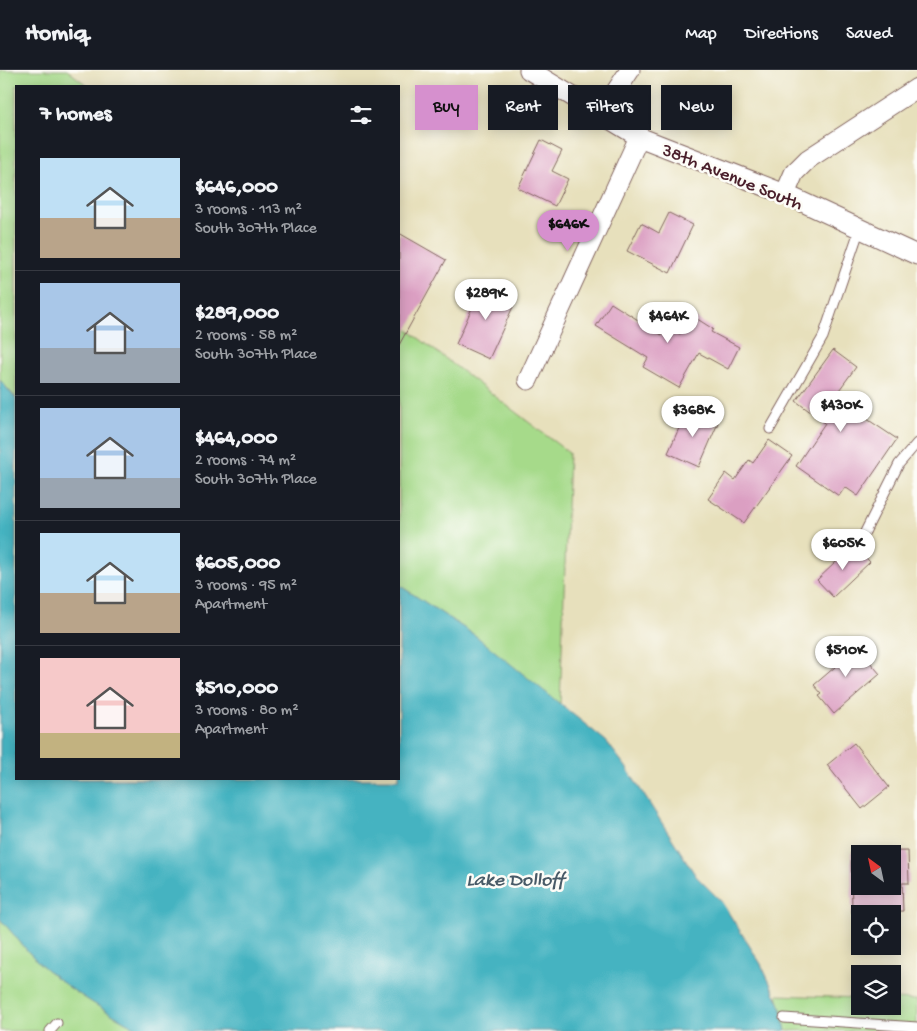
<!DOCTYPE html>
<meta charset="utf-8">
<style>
:root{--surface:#171b24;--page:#20242c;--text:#f1f3f6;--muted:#9ea1a6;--line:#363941;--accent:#d690ce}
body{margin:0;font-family:"Gochi Hand",sans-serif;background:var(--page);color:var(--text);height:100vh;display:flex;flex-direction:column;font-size:19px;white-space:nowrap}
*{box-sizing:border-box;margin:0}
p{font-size:16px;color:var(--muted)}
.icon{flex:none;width:28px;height:28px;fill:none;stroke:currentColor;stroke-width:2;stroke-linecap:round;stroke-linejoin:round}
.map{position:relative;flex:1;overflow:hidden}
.panel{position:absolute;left:15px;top:15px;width:385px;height:695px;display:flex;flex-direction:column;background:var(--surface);border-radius:0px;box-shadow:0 2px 12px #0003}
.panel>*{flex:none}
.hud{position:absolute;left:415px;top:15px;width:426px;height:45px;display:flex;gap:10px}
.needle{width:32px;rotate:327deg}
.controls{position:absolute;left:851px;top:775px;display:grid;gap:10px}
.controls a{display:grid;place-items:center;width:50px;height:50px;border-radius:0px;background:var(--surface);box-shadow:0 2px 12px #0003;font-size:25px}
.price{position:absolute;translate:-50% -42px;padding:0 11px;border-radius:18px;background:#fff;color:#222;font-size:16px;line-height:32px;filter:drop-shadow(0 1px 2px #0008)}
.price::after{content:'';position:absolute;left:50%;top:30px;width:15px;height:11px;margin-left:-8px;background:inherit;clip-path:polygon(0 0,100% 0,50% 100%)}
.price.active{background:var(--accent);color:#111}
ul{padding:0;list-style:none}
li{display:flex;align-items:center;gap:15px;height:125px;padding:0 25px}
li+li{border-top:1px solid var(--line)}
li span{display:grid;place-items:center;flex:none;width:140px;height:100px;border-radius:0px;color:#555}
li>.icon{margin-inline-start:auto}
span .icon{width:60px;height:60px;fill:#fffc;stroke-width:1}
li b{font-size:21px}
h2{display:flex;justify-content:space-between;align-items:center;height:60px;padding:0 25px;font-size:21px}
.tag{padding:0 18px;border-radius:0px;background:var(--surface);box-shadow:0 2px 12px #0003;font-size:18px;line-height:45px}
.tag.active{background:var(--accent);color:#111}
header{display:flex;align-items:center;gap:30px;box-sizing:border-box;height:70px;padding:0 25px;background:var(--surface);border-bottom:1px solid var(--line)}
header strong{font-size:24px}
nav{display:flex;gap:28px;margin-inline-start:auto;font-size:18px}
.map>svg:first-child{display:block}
.green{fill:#a6da8a;stroke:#787c5a}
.water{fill:#45b3c1;stroke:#486976}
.building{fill:#db9fc2;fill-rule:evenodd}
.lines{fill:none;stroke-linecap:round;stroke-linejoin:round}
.lane-casing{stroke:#81635e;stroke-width:11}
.street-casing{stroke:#81635e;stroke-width:21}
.lane{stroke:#fff;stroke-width:9}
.street{stroke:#fff;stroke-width:19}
.labels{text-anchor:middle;stroke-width:5;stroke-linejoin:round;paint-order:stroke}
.street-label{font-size:19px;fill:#4a1f2b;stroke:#fdfcf7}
.water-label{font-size:20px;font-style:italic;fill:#485a67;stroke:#fdfcf7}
</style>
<header>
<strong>Homiq</strong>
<nav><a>Map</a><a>Directions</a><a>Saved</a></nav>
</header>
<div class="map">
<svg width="917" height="961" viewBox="0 0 917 961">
<rect width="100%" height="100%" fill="#fdfcf7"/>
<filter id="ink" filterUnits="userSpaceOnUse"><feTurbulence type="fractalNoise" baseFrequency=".02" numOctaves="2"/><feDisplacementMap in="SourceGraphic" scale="10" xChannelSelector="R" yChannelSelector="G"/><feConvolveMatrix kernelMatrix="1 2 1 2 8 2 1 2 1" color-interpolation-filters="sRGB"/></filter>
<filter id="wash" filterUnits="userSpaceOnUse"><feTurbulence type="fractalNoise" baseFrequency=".0096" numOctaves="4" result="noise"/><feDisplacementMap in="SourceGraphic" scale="20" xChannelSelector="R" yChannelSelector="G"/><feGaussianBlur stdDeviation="1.12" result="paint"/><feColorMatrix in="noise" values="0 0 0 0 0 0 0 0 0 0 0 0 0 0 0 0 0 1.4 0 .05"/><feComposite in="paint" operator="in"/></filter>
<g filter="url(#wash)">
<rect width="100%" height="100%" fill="#e7e0bc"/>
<!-- green -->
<g class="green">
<polygon points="0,0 67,0 88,16 16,16 16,328 0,310"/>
<polygon points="399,253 569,383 560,636 476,566 399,515"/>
<path d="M0,849C15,865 28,884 45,898C74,924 108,942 142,961H0Z"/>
<polygon points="777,925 860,928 860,936 892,936 893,929 917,930 917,961 786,961"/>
</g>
<!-- water -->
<path class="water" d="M0,310L16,329V709H399V515L476,566L606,671L626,697L696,806L721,831L761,894L781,937L786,961H142C108,942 74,924 45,898C28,884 15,865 0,849Z"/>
<g id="blocks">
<!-- building -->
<g class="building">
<polygon points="541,70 562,81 552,101 568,109 555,136 518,118"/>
<polygon points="669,143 693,155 670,203 627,181 641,153 659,163"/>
<polygon points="399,163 446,190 399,275"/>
<polygon points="483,213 517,228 489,289 456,274"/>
<polygon points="611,233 662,265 667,256 680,264 691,245 713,259 711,262 739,277 728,299 699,283 679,318 643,297 648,288 596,256"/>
<polygon points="833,280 856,297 834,327 897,369 858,426 845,417 839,426 796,396 825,353 796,331"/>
<polygon points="687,340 718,353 699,397 668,383"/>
<polygon points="769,370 792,386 744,453 708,429 726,403 735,410 749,390 753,393"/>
<polygon points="854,475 870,492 833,527 817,510"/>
<polygon points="853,572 880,604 834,644 819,626 822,624 814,615 835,597 830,592"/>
<polygon points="854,673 889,717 862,739 827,695"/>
<path d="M908,781L909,813H902L903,841L852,843L851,782ZM860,784H892V816H860Z"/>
</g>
</g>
</g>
<g filter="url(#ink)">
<use href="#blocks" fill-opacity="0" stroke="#81635e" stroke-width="1"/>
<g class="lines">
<!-- lane casing -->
<g class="lane-casing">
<g id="lane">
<polyline points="770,359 823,267 860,158"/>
<polyline points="865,462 899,394 917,373"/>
<polyline points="784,948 917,957"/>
<polyline points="50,961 57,953"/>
</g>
</g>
<!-- street casing -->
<g class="street-casing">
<g id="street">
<polyline points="529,0 639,67 785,124 917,185"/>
<polyline points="601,44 630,0"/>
<polyline points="785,124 794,103 808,89 917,18"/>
<polyline points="528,310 639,67"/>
</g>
</g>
<!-- lane -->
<use href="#lane" class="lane"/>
<!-- street -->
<use href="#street" class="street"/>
</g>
</g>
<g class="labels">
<!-- street labels -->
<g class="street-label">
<text transform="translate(733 105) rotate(22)" y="7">38th Avenue South</text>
</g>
<!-- water labels -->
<g class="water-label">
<text x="515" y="815">Lake Dolloff</text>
</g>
</g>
</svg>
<div class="controls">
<a><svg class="needle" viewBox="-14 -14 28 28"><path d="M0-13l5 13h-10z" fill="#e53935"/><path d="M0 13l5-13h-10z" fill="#9ea1a6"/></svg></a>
<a><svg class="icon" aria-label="locate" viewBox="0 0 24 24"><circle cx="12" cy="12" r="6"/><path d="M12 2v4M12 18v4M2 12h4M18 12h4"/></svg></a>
<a><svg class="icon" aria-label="layers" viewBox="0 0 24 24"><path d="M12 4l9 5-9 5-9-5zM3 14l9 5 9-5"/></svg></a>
</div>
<b class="price active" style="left:568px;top:182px">$646K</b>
<b class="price" style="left:486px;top:251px">$289K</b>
<b class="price" style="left:668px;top:274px">$464K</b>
<b class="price" style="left:841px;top:363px">$430K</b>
<b class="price" style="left:693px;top:368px">$368K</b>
<b class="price" style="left:843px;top:501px">$605K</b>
<b class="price" style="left:846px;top:608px">$510K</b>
<div class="hud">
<a class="tag active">Buy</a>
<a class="tag">Rent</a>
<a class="tag">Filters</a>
<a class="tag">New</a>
</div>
<section class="panel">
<h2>7 homes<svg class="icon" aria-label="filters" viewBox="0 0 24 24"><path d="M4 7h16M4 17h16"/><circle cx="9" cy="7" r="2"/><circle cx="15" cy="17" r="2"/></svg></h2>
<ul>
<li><span style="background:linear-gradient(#bfe0f5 60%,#b9a48a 0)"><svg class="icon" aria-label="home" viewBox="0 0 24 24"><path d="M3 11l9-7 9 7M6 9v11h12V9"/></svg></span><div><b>$646,000</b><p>3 rooms · 113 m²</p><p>South 307th Place</p></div></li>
<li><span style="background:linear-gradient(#a9c7e8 65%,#9aa5b1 0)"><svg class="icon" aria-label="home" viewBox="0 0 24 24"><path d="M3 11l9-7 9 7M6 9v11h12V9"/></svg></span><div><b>$289,000</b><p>2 rooms · 58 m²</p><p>South 307th Place</p></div></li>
<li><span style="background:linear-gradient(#a9c7e8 70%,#9aa5b1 0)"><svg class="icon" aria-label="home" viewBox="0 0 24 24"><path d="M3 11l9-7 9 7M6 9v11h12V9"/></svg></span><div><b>$464,000</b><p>2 rooms · 74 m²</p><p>South 307th Place</p></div></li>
<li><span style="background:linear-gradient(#bfe0f5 60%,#b9a48a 0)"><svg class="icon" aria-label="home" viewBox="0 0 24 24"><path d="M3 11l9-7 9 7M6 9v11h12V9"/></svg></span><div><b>$605,000</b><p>3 rooms · 95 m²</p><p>Apartment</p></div></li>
<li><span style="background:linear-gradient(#f6c9c9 75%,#c2b280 0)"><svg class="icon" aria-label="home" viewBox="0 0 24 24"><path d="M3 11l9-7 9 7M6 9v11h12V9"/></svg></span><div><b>$510,000</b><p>3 rooms · 80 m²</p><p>Apartment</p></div></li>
</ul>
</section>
</div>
